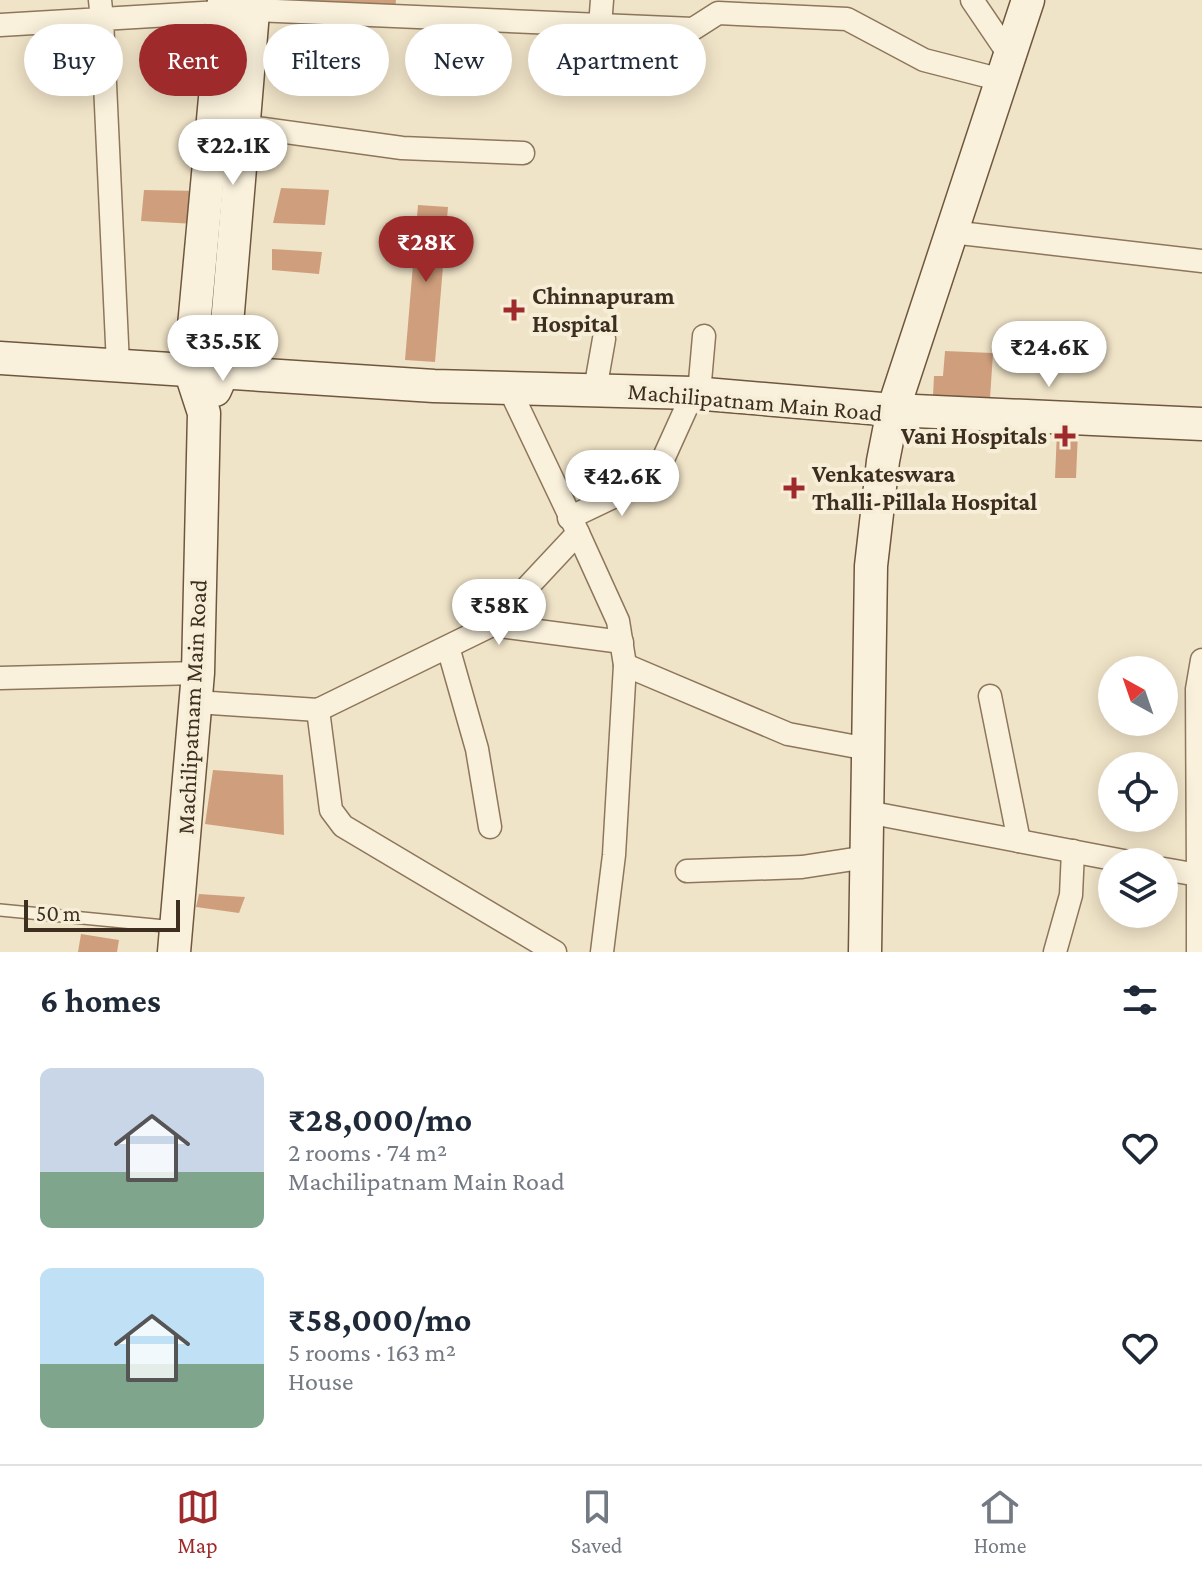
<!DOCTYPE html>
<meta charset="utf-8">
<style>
:root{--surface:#fff;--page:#f2f2f3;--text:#1f2937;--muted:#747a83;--line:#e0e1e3;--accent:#9e2a2b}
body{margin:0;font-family:"Crimson Pro",serif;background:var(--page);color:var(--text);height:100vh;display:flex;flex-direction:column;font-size:30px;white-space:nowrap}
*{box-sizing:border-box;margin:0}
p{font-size:26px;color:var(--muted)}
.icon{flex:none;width:44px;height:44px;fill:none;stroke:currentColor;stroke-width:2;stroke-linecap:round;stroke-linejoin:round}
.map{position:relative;height:952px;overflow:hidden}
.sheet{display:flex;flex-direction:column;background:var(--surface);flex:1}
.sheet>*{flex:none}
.guide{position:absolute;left:24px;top:24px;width:800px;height:72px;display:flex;gap:16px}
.needle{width:52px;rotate:320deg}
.fabs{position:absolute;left:1098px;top:656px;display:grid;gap:16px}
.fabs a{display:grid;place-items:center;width:80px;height:80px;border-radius:50%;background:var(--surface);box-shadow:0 4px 20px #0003;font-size:40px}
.scale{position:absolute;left:24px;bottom:20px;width:156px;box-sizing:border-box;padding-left:8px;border:4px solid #3d2e20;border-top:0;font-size:22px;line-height:28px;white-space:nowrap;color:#3d2e20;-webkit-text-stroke:6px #f7eed8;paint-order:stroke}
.price{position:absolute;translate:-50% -68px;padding:0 18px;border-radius:28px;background:#fff;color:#222;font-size:26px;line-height:52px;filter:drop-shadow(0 2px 4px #0008)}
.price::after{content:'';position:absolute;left:50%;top:48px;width:24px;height:18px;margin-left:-12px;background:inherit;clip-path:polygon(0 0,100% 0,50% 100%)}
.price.active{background:var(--accent);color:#fff}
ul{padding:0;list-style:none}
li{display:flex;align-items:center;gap:24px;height:200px;padding:0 40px}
li span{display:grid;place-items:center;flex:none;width:224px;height:160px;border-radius:12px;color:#555}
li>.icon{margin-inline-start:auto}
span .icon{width:96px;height:96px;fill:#fffc;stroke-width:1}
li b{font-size:34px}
h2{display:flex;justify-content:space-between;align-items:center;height:96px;padding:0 40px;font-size:34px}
.tag{padding:0 28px;border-radius:36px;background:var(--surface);box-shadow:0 4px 20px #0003;font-size:28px;line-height:72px}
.tag.active{background:var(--accent);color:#fff}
.menu{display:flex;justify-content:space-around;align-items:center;height:112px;border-top:2px solid var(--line);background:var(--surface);font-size:22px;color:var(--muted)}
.menu a{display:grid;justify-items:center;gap:4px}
.menu .active{color:var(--accent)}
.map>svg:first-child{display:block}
.building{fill:#cf9f7d}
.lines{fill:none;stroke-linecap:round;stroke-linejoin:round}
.lane-casing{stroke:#8d765c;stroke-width:14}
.street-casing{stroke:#8d765c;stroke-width:25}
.secondary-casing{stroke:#6f573f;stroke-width:35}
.lane{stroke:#faf1dc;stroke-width:11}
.street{stroke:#faf1dc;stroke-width:22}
.secondary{stroke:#faf1dc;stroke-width:32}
.poi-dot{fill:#9e2a2b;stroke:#f7eed8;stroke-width:3}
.labels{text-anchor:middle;stroke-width:8;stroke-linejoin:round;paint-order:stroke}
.poi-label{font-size:24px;font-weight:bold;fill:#3d2e20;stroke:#f7eed8;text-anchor:start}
.street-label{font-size:24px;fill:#3d2e20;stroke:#f7eed8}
</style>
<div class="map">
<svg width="1202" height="952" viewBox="0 0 1202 952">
<rect width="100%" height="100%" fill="#f0e4c8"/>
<!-- building -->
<g class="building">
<polygon points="300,0 396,0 395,10 299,5"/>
<polygon points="281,188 329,190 325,225 273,223"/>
<polygon points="144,190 201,191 195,224 141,221"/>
<polygon points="418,205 448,207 435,362 405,360"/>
<polygon points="272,249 322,252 319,274 272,270"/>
<polygon points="945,351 993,353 990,399 933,396 934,376 943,376"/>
<polygon points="1057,431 1078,432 1076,478 1055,478"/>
<polygon points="213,770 283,775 284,835 205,824"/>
<polygon points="199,894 245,897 239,913 196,907"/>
<polygon points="81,934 119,940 117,952 78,952"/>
</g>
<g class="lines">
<!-- lane casing -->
<g class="lane-casing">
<polyline id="lane" points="0,910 175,927"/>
</g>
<!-- street casing -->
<g class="street-casing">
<g id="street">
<polyline points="972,0 1010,56"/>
<polyline points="0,25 102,19 100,0"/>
<polyline points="600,26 602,0"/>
<polyline points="243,126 402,148 523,153"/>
<polyline points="951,232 1202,261"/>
<polyline points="118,365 102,19 253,10 693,29 718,13 847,19 924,60 1002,80"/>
<polyline points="595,390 604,339"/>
<polyline points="699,393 704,336"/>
<polyline points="569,518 655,477 693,393"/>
<polyline points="578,533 618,621 625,665 614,855 602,952"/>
<polyline points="492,625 622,642"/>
<polyline points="448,647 477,749 490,827"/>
<polyline points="625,665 788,734 868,749"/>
<polyline points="0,678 198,673"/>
<polyline points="990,696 1019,841"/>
<polyline points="196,702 318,710 492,625 578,533 509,388"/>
<polyline points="318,710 331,810 343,826 555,952"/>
<polyline points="867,812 1129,862"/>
<polyline points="1164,869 1198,875 1197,689 1202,660"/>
<polyline points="687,871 802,867 867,857"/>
<polyline points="1055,952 1071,895 1073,851"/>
<polyline points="1198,952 1198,875"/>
</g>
</g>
<!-- secondary casing -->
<g class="secondary-casing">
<g id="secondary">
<polyline points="0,358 434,386 693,393 893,410 1202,424"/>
<polyline points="215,390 223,372 254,0"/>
<polyline points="174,952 198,673 204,413 190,370 224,0"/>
<polyline points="865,952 871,566 883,461 893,410 1028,0"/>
</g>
</g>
<!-- lane -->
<use href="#lane" class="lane"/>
<!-- street -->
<use href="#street" class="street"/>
<!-- secondary -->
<use href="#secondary" class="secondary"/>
</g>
<!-- markers -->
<g class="poi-dot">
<path d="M510 298h8v8h8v8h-8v8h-8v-8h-8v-8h8z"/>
<path d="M1061 424h8v8h8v8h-8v8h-8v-8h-8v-8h8z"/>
<path d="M790 476h8v8h8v8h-8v8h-8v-8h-8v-8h8z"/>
</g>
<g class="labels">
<!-- poi labels -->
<g class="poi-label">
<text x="532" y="304">Chinnapuram<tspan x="532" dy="28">Hospital</tspan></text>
<text x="1047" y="444" text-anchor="end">Vani Hospitals</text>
<text x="812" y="482">Venkateswara<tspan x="812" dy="28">Thalli-Pillala Hospital</tspan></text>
</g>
<!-- street labels -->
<g class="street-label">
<text transform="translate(755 402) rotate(5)" y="8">Machilipatnam Main Road</text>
<text transform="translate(192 707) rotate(-87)" y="8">Machilipatnam Main Road</text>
</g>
</g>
</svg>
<div class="fabs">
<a><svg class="needle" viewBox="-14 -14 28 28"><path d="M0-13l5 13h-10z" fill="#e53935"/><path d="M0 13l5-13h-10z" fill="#747a83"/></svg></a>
<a><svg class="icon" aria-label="locate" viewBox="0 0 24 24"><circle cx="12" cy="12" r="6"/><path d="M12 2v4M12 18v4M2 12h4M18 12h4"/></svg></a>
<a><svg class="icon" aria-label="layers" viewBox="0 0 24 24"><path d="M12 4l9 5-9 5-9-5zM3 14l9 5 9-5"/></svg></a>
</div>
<div class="scale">50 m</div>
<b class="price" style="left:233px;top:187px">₹22.1K</b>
<b class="price active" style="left:426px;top:284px">₹28K</b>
<b class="price" style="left:223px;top:383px">₹35.5K</b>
<b class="price" style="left:1049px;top:389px">₹24.6K</b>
<b class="price" style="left:622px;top:518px">₹42.6K</b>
<b class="price" style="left:499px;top:647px">₹58K</b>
<div class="guide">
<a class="tag">Buy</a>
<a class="tag active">Rent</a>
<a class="tag">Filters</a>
<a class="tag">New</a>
<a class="tag">Apartment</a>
</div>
</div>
<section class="sheet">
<h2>6 homes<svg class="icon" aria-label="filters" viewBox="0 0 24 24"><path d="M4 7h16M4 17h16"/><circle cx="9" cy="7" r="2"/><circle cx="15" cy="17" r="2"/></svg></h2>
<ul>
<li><span style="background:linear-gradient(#c9d6e8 65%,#7fa58c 0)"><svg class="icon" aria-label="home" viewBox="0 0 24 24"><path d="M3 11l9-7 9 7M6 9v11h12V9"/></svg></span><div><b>₹28,000/mo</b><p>2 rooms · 74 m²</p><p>Machilipatnam Main Road</p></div><svg class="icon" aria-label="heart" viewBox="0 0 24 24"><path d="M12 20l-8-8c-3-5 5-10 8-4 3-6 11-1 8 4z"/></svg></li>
<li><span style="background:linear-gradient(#bfe0f5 60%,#7fa58c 0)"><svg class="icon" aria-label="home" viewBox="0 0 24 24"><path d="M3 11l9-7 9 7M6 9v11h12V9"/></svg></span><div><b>₹58,000/mo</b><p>5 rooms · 163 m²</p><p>House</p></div><svg class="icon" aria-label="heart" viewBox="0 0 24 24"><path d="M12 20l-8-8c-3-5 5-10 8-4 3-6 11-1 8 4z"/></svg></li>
</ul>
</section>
<nav class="menu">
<a class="active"><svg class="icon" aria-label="map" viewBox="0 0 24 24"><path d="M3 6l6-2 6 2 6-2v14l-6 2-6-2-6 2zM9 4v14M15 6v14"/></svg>Map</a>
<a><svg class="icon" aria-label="saved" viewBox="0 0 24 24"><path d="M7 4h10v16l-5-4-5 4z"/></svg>Saved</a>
<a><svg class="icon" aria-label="home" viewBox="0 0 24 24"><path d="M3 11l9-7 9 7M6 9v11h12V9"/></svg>Home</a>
</nav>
